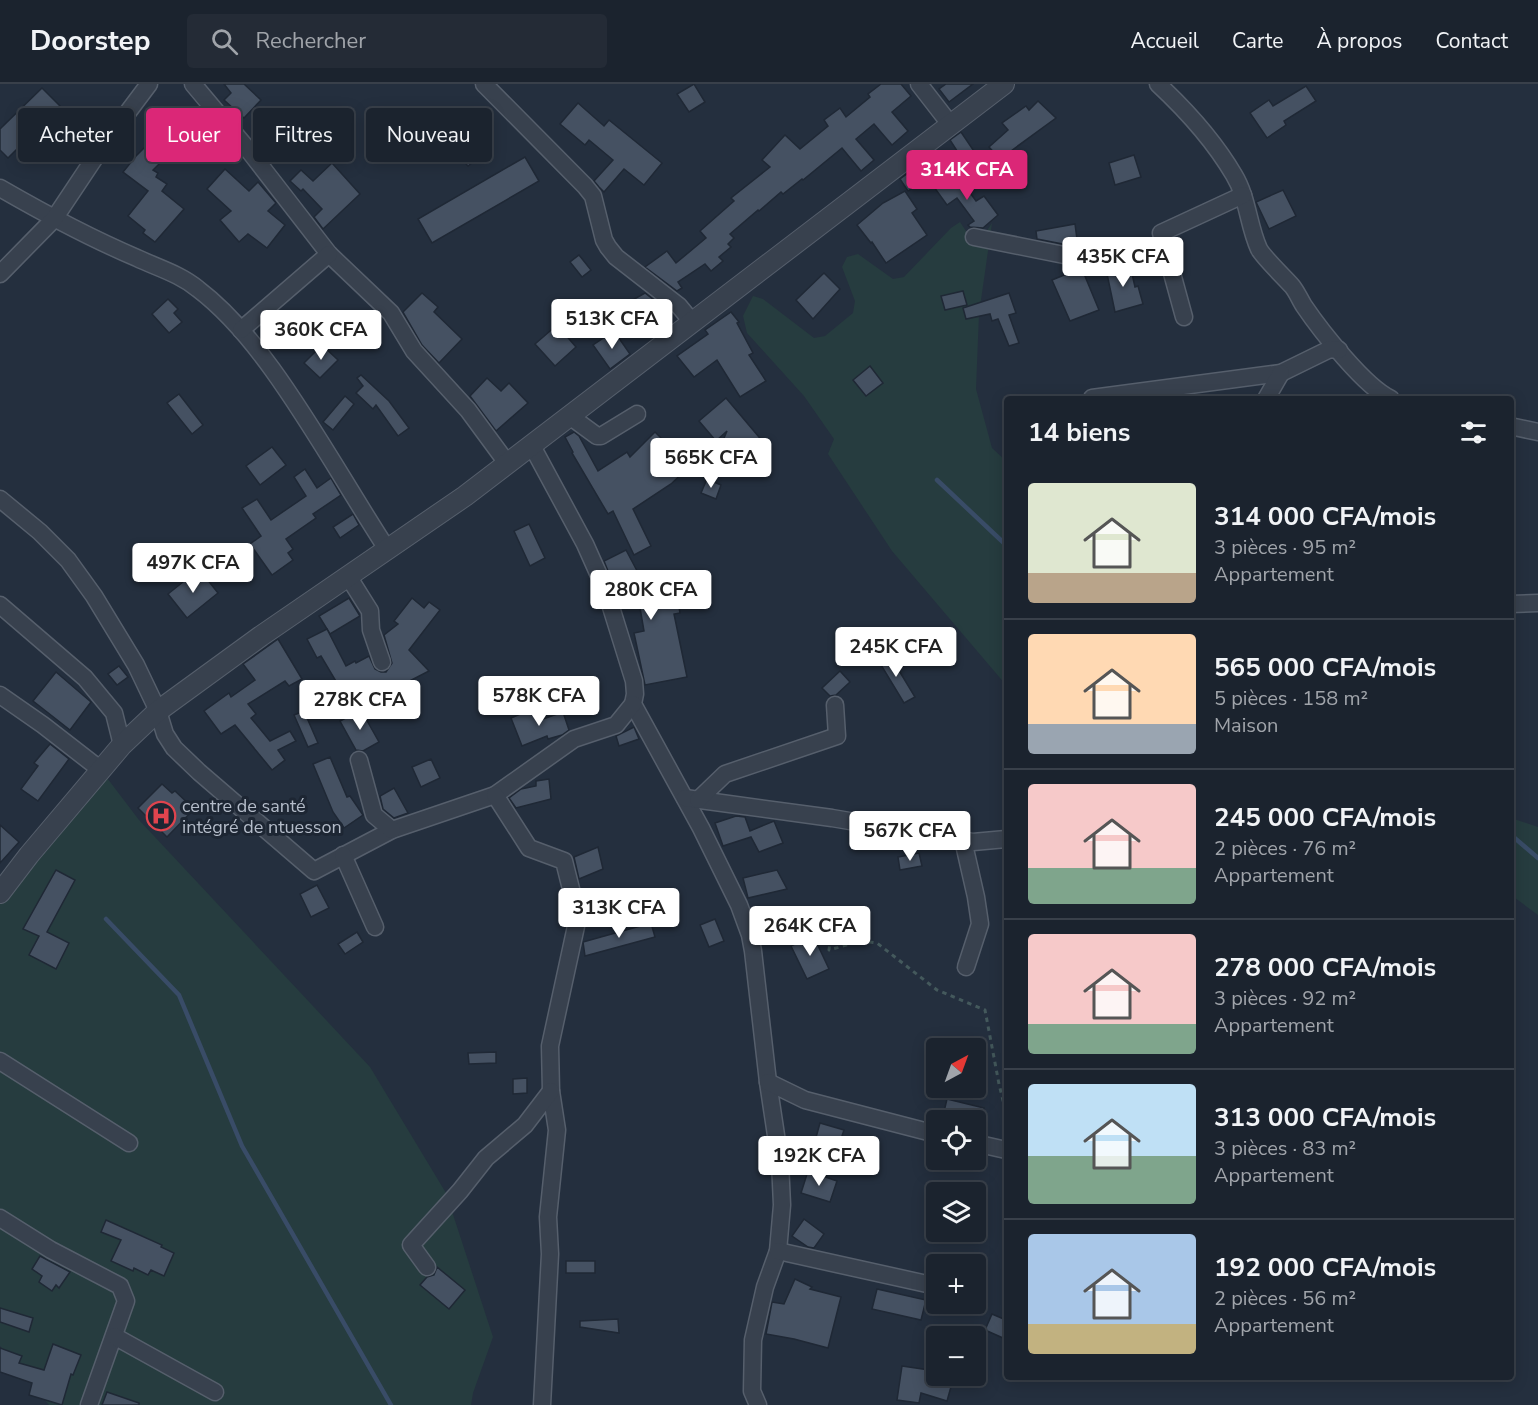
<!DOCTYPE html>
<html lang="fr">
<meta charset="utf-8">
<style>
:root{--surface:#1b232e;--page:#242b36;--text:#f1f3f6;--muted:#a0a4aa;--line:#39404a;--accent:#db2777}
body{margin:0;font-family:"Nunito Sans",sans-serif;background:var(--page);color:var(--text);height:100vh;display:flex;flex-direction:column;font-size:22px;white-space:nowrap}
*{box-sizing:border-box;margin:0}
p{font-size:20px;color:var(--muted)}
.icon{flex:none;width:33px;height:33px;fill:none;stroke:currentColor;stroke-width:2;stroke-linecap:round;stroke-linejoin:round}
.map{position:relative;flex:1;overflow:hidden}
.details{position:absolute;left:1004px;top:312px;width:510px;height:984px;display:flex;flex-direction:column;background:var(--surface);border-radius:6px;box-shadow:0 3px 15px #0003,0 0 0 2px var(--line)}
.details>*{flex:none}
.hud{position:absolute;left:18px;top:24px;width:570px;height:54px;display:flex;gap:12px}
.needle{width:39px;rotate:41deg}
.buttons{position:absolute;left:926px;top:954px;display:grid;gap:12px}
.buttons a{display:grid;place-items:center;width:60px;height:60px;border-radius:6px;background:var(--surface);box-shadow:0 3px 15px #0003,0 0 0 2px var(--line);font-size:30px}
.price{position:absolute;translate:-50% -51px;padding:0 14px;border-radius:6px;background:#fff;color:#222;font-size:20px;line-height:39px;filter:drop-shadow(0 2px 3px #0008)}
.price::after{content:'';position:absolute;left:50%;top:36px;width:18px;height:14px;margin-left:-9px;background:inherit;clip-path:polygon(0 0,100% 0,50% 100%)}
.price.current{background:var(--accent);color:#fff}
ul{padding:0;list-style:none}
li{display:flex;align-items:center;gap:18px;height:150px;padding:0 24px}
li+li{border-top:2px solid var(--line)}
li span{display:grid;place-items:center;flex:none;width:168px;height:120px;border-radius:6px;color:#555}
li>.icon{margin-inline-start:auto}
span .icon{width:72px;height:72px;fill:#fffc;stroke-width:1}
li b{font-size:26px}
h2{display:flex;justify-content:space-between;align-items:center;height:72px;padding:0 24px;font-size:26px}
.tag{padding:0 21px;border-radius:6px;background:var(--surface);box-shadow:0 3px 15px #0003,0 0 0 2px var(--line);font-size:21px;line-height:54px}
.tag.current{background:var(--accent);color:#fff}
header{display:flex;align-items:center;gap:36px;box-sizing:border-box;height:84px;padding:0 30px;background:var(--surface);border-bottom:2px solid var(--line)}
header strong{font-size:28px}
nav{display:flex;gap:33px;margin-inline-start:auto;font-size:21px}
.search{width:420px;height:54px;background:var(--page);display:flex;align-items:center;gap:15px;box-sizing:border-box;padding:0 21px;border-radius:6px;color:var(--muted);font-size:22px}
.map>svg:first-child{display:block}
.green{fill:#263c3f}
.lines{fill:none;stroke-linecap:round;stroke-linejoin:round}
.stream{stroke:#394c67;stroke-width:4.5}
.building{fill:#455162;stroke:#1f2835;stroke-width:1.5}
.minor-casing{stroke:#565f6c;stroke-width:19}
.tertiary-casing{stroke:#565f6c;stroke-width:22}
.path{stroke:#44595c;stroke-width:3;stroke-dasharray:4.5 4.5;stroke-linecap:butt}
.minor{stroke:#38414e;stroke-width:16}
.tertiary{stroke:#38414e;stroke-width:20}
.labels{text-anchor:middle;stroke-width:6;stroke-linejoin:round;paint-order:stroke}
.poi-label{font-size:18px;fill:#b4bcc9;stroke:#1d2633;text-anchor:start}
</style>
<header>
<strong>Doorstep</strong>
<div class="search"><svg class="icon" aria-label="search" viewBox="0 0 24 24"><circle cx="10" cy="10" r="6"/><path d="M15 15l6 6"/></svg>Rechercher</div>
<nav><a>Accueil</a><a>Carte</a><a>À propos</a><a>Contact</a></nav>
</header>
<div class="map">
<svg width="1538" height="1321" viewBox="0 0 1538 1321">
<rect width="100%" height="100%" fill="#242f3e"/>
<!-- green -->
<g class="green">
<polygon points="960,138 970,153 982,154 992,139 979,230 976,305 992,364 1006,377 1006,601 892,467 828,370 834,355 804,312 747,249 743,232 753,212 763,215 814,254 825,252 853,229 855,217 842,183 847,173 858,170 893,195 904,193 951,144"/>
<polygon points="101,686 139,736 370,983 446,1109 493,1253 473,1309 471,1321 49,1321 0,1262 0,809"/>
<polygon points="1511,734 1538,743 1538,831 1511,811"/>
</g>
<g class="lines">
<!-- stream -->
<g class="stream">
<polyline points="937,396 1006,461"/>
<polyline points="1510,750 1538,774"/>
<polyline points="106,835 179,911 242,1062 391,1321"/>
</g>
</g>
<!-- building -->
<g class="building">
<polygon points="224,0 244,0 261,16 244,34 224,16 231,9"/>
<polygon points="694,0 705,18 689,28 677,10"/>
<polygon points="881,0 901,0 911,12 892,28 908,47 892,61 874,40 856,55 874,76 861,87 842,64 803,96 802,95 783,110 781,108 759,127 758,126 730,150 734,154 728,160 731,163 719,173 723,177 711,187 705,180 678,198 682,204 677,207 645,183 667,167 676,179 706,154 700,147 734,117 731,114 770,83 762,76 785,51 800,65 828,42 824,36 840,24 846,33 870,13 868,10"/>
<polygon points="946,0 973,0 949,18 939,5"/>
<polygon points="1306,2 1316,17 1284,37 1286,41 1267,54 1250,29 1269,16 1273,22"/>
<polygon points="42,4 60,22 35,48 46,59 36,70 24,58 8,74 0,66 0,45"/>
<polygon points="1038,17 1056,34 1000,75 989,63 1008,46 1002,39 1026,22 1029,26"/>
<polygon points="578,19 604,42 609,36 662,79 644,101 624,85 604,108 599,103 594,97 613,76 589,56 585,61 560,40"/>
<polygon points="192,30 200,37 185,53 177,45"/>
<polygon points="961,48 982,79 970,87 950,56"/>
<polygon points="153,55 169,70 153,86 158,89 156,93 167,100 162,107 184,125 155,158 143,149 145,146 128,132 148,107 123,88 136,72"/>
<polygon points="468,56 481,71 468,82 455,68"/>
<polygon points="1134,71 1141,93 1115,101 1109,79"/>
<polygon points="525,73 539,97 432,159 418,135"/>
<polygon points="332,79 360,110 323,145 314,133 322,125 303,105 301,107 290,97 301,86 313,97"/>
<polygon points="920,80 929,93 908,107 900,95"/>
<polygon points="225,85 249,107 258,98 276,119 268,127 285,141 267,164 248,150 239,158 220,136 231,127 207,105"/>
<polygon points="955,88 976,117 984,112 998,131 983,144 970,143 968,141 974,137 957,114 947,121 934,103"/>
<polygon points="1283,106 1296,132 1269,145 1256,118"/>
<polygon points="905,107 917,125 912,129 927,151 886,179 872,158 871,159 857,141 883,119"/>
<polygon points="1075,140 1078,163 1037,155 1036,147"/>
<polygon points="579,171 591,186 582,193 570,178"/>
<polygon points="1130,181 1135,203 1138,202 1143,220 1115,228 1106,185"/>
<polygon points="1074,184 1082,185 1099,226 1070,237 1052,196 1069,189 1068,186"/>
<polygon points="824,189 840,205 813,235 796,216"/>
<polygon points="963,207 967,221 945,226 941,212"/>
<polygon points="422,209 438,223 434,228 462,255 439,279 422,261 403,228"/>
<polygon points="645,209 659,220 654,223 659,232 643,241 629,218"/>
<polygon points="1009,209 1016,229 1009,231 1019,259 1009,262 998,235 992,237 990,230 966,235 963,224"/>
<polygon points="168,215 178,225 174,229 182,238 169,249 152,230"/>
<polygon points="731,228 739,238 737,239 753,269 749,271 766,297 740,313 717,276 694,293 677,272 708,250 705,246"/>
<polygon points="557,241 576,263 555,282 535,260"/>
<polygon points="614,247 630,270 610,285 593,261"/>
<polygon points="322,261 338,276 320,294 304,279"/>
<polygon points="870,282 883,299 866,312 853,296"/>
<polygon points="361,291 389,317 409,344 398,352 376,321 373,325 356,309 363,302 357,294"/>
<polygon points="487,294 501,307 509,299 528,319 496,347 470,312"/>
<polygon points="179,310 203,341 192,350 167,319"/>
<polygon points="345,312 354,320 333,346 323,338"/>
<polygon points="726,314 764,359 731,387 717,371 727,347 716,357 699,337"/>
<polygon points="574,348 579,352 598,387 627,368 630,373 655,348 671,364 678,357 696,376 671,400 633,425 651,462 634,471 613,427 608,430 572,369 573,368 565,353"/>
<polygon points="272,363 286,381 260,401 246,382"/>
<polygon points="305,385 317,404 331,394 341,411 313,430 316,434 286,455 293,465 288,469 293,476 272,491 250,460 261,452 242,424 257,415 271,436 306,412 294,393"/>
<polygon points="707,395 721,401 716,415 701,409"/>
<polygon points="353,430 359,441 340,454 333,443"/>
<polygon points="529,440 545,474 530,482 514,447"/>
<polygon points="626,466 644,500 668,496 669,501 675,500 680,529 674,530 687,593 645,601 634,549 644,547 638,512 620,517 604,477"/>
<polygon points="199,485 218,509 187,534 168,510"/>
<polygon points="349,514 360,532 330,550 319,532"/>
<polygon points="412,514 424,524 429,518 440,526 409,566 429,587 400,602 399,598 353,626 321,572 317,574 307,555 327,545 346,582 355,577 356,579 369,572 375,585 381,588 386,588 392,579 384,551 398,540 394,537"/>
<polygon points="278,555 302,595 289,602 285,597 248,620 256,630 251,634 270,657 290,647 296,657 278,666 285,676 272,686 235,641 221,650 204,627 229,609 231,613 255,596 243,580"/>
<polygon points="889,570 915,613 904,619 878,576"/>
<polygon points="119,582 128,593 117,601 108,590"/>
<polygon points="840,587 850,598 836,611 830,612 822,604"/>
<polygon points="56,588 91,618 70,646 33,617"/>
<polygon points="532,625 537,637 563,628 569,646 562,651 548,655 547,652 522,662 511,634"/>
<polygon points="361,626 379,658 363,667 356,666 340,637"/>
<polygon points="304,627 318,659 308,663 294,631"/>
<polygon points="634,643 639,655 619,662 616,652"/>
<polygon points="50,660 69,675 38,717 21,705 38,682 34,679"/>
<polygon points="330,673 347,713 350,712 363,731 344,744 333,728 313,680"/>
<polygon points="431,675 440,694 421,703 412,683"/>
<polygon points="549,695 551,715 516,724 509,714 521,705 536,702 536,697"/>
<polygon points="162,700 172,709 175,707 194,725 167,753 138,724"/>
<polygon points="394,704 408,729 394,734 383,725 380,712"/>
<polygon points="736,732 745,733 750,747 774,737 783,759 759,768 751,753 723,762 715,739"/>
<polygon points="0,741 19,758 0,779"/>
<polygon points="598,763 603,785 579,795 574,773"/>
<polygon points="919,769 922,782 900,786 898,773"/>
<polygon points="56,786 75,796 47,848 69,859 56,885 29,871 39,852 23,845"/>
<polygon points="777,786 787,805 748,814 743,794"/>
<polygon points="317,801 329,824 311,833 300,810"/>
<polygon points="715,835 724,857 709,863 700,841"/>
<polygon points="651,839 655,853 585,872 583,858"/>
<polygon points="357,848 363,858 345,870 338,860"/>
<polygon points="813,851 829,885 807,895 791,862"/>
<polygon points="496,968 496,979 469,980 468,969"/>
<polygon points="527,994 527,1009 513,1010 513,995"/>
<polygon points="947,1015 984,1024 981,1036 942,1036"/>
<polygon points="820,1039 844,1046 838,1064 815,1057"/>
<polygon points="808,1087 837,1097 830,1118 801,1109"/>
<polygon points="804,1135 824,1150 814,1164 808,1163 792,1152"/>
<polygon points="106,1136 162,1161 161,1163 174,1169 164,1192 151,1186 148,1191 134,1184 133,1187 111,1177 121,1156 101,1148"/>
<polygon points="40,1172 70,1188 59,1204 56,1201 52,1207 39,1198 42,1192 32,1185"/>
<rect x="566" y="1177" width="29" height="12"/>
<polygon points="437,1183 465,1206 449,1225 420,1201 427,1193 434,1191"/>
<polygon points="795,1195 812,1203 810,1205 841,1213 828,1264 794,1255 766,1250 772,1218 784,1220"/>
<polygon points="877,1205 926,1216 921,1236 872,1225"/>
<polygon points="0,1224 33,1234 29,1248 0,1238"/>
<polygon points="992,1230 1006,1236 1006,1247 1003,1254 985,1246"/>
<polygon points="618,1235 619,1249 580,1243 580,1237"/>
<polygon points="53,1260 81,1271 73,1291 71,1290 62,1321 29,1311 32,1299 0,1288 0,1264 22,1272 19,1279 44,1286"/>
<polygon points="902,1282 936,1287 936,1292 954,1292 947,1317 921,1309 919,1319 897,1316"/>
<polygon points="107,1308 139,1319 139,1321 102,1321"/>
</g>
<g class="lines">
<!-- minor casing -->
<g class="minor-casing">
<g id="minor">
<polyline points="193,0 250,68 329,170 391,229 414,267 468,326 507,379"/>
<polyline points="484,0 585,102 593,112 604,156 608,163 616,173 679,222 693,239"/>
<polyline points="919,0 950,40"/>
<path d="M1158,0C1187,27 1214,57 1234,91C1248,114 1248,141 1259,165C1264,174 1284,193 1292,202C1297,208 1300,216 1304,222C1321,247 1365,303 1391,315"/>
<path d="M0,104C45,130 90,154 137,174C158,184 180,190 198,205C227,227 251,256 272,285C314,343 348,405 387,465"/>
<polyline points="974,153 1084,175 1127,171 1165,165"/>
<polyline points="0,190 54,135 104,60 149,0"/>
<polyline points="1184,233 1161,149 1243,111"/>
<polyline points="241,246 329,170"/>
<polyline points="1092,314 1281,289 1330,265 1339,266"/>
<polyline points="1266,315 1281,289"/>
<polyline points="571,333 597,352 601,352 637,330"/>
<polyline points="1510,342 1538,348"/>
<polyline points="532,362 585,460 606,507 634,597 635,610 633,620 701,744 739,821 750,851 753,867 768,998 780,1078 782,1121 778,1167 765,1203 753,1256 752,1307 758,1321"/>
<polyline points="0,415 40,448 68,476 94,512 136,581 158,627 165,650 174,664 199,688 314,787 392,746 495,711 574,655 616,641 633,620"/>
<polyline points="348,492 370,527 371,546 382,578"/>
<polyline points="1510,520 1538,519"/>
<polyline points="0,521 85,594 114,629 122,661"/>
<polyline points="0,611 43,641 101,686"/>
<polyline points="359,676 374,731 392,746"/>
<polyline points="495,711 529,764 564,777 578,833 550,962 551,1007 557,1046 548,1133 550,1170 542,1321"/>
<polyline points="685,714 832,734 973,758 1006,755"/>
<polyline points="698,716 725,690 837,652 835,621"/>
<polyline points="963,756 976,813 980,840 966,883"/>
<polyline points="343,771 375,843"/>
<polyline points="0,977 129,1059"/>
<polyline points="768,998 805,1016 936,1050"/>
<polyline points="975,1059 1006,1066"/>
<polyline points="0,1134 51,1166 120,1202 126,1217 89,1321"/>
<polyline points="778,1167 936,1202"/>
<polyline points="427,1183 411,1161 460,1107 486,1074 525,1041 551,1007"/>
<polyline points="114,1252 215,1308"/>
</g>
</g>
<!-- tertiary casing -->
<g class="tertiary-casing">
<polyline id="tertiary" points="0,809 29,771 122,661 158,627 261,552 465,412 1004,0"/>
</g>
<!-- path -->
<polyline class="path" points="758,827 782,833 795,840 832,840 829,866 861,857 877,859 937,906 985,926 999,1000 1006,1029"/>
<!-- minor -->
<use href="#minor" class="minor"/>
<!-- tertiary -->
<use href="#tertiary" class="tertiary"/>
</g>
<!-- icons -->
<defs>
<g id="hospital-ring" transform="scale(1.5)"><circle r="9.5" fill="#1d2633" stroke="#e0444e" stroke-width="1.5"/><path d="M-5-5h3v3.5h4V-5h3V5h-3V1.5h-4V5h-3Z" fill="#e0444e"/></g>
</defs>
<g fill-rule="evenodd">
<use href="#hospital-ring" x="161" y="732"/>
</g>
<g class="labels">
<!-- poi labels -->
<g class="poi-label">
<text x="182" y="728">centre de santé<tspan x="182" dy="21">intégré de ntuesson</tspan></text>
</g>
</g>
</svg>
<div class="buttons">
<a><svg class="needle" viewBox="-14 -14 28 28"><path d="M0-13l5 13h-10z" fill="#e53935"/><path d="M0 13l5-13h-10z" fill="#a0a4aa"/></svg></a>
<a><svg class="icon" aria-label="locate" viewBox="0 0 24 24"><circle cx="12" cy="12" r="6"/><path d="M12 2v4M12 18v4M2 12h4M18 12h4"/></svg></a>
<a><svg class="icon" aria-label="layers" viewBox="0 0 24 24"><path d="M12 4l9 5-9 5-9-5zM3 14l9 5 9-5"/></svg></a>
<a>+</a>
<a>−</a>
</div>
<b class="price current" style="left:967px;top:117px">314K CFA</b>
<b class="price" style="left:1123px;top:204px">435K CFA</b>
<b class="price" style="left:612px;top:266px">513K CFA</b>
<b class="price" style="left:321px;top:277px">360K CFA</b>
<b class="price" style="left:711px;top:405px">565K CFA</b>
<b class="price" style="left:193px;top:510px">497K CFA</b>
<b class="price" style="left:651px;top:537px">280K CFA</b>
<b class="price" style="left:896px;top:594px">245K CFA</b>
<b class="price" style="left:539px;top:643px">578K CFA</b>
<b class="price" style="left:360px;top:647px">278K CFA</b>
<b class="price" style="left:910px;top:778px">567K CFA</b>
<b class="price" style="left:619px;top:855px">313K CFA</b>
<b class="price" style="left:810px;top:873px">264K CFA</b>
<b class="price" style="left:819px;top:1103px">192K CFA</b>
<div class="hud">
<a class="tag">Acheter</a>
<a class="tag current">Louer</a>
<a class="tag">Filtres</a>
<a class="tag">Nouveau</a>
</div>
<section class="details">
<h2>14 biens<svg class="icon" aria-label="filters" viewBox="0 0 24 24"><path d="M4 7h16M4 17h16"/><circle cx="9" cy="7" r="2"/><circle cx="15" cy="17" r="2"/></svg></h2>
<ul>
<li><span style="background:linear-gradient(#dfe7d0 75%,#b9a48a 0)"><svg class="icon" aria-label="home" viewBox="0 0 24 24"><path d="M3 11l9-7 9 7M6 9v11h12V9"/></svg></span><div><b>314 000 CFA/mois</b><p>3 pièces · 95 m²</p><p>Appartement</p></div></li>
<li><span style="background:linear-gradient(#ffd9b3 75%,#9aa5b1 0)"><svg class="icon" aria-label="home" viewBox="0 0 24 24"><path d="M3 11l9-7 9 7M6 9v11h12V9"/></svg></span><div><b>565 000 CFA/mois</b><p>5 pièces · 158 m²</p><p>Maison</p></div></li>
<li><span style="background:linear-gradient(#f6c9c9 70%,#7fa58c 0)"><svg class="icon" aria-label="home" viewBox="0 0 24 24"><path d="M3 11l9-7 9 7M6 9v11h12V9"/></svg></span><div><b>245 000 CFA/mois</b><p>2 pièces · 76 m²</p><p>Appartement</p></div></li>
<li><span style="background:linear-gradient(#f6c9c9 75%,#7fa58c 0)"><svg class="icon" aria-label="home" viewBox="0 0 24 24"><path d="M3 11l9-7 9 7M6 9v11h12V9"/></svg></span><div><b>278 000 CFA/mois</b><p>3 pièces · 92 m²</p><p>Appartement</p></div></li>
<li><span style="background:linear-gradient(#bfe0f5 60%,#7fa58c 0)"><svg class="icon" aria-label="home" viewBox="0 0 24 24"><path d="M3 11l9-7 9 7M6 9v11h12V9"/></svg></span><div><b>313 000 CFA/mois</b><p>3 pièces · 83 m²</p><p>Appartement</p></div></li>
<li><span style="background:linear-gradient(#a9c7e8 75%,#c2b280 0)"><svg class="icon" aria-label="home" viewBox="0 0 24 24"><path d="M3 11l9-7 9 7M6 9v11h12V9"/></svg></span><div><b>192 000 CFA/mois</b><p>2 pièces · 56 m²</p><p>Appartement</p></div></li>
</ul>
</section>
</div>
